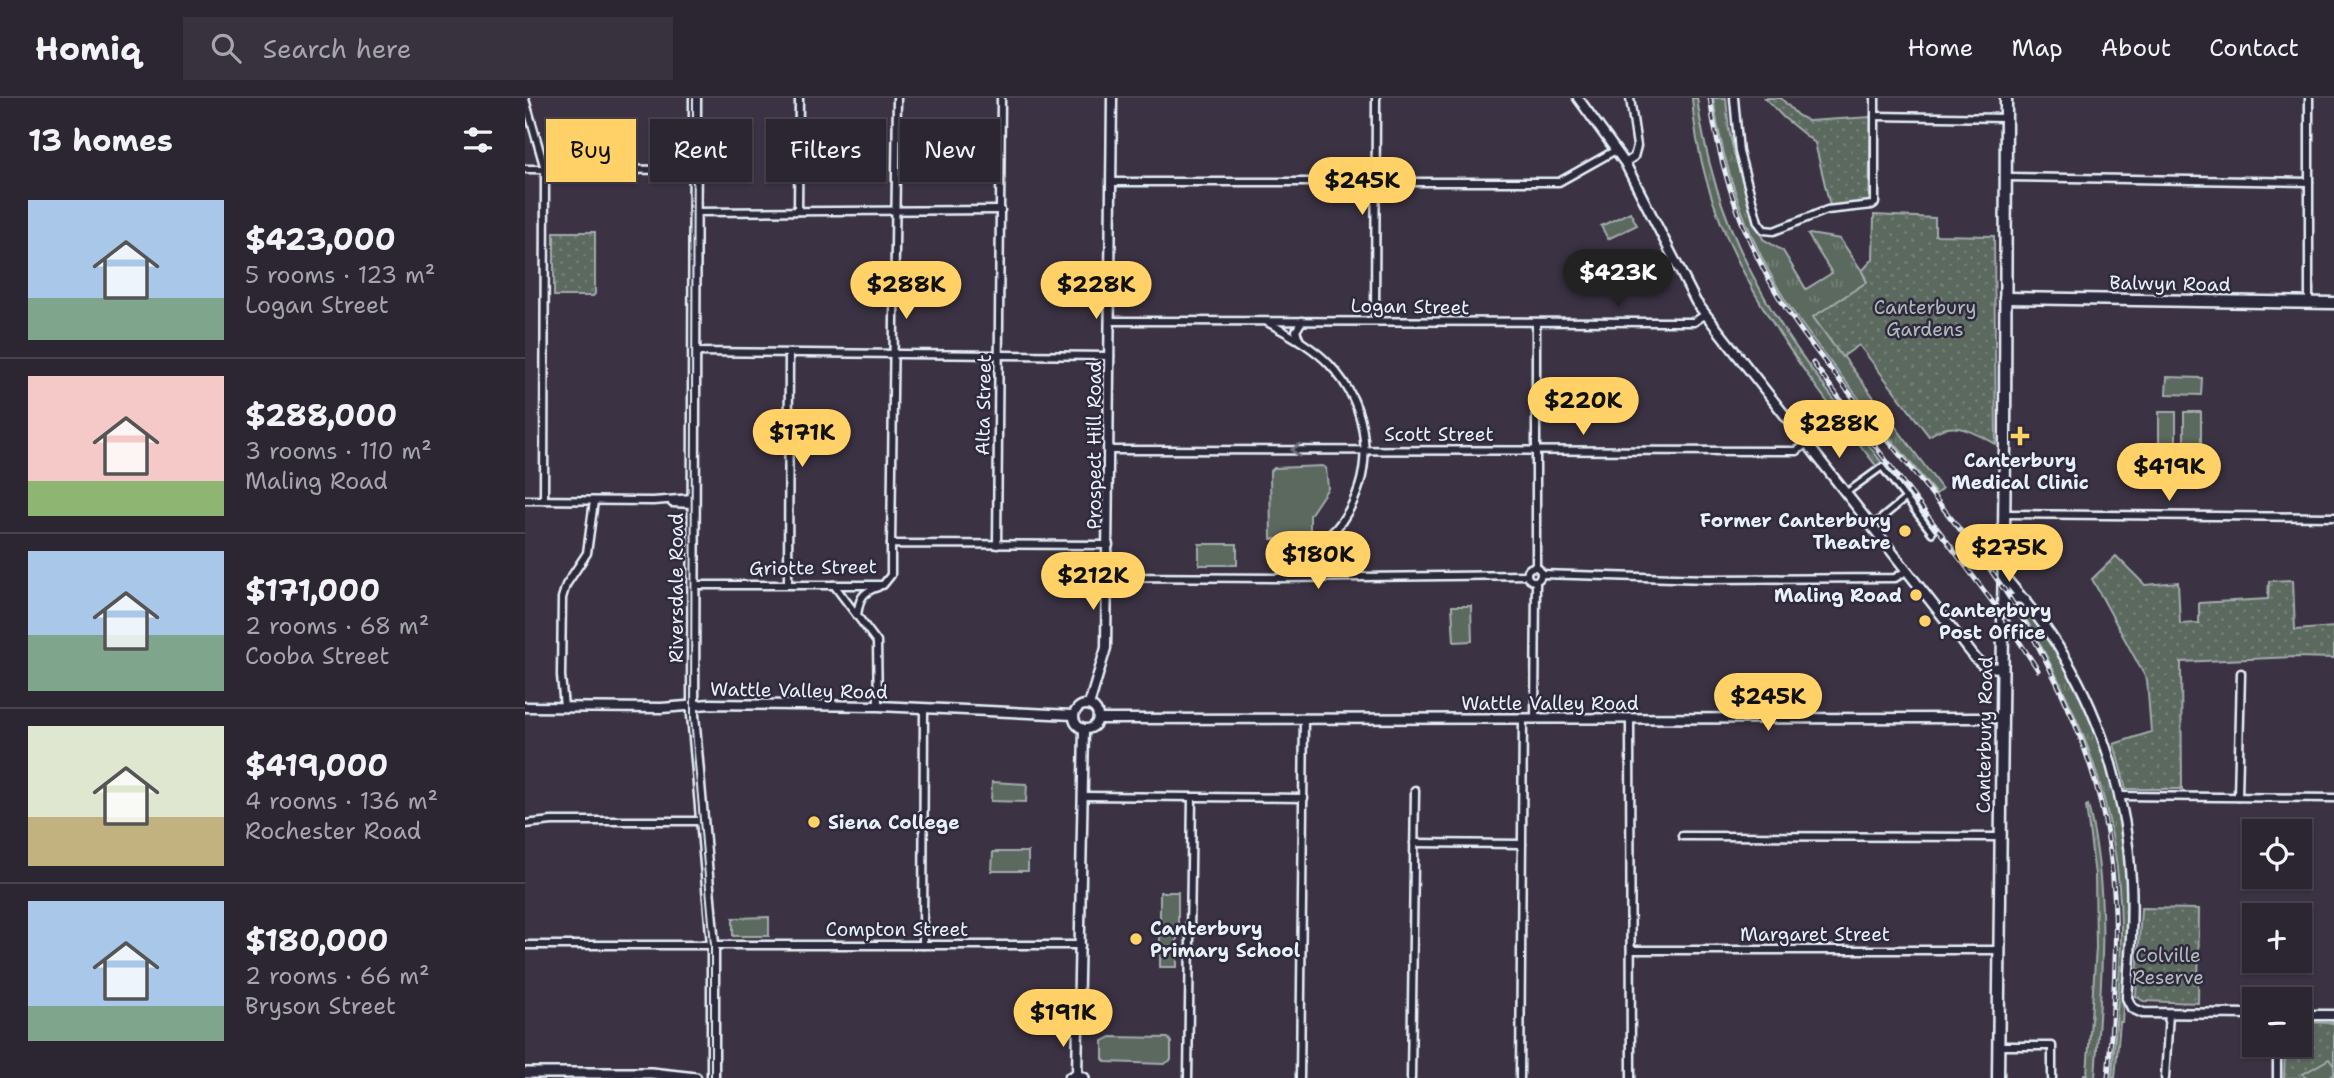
<!DOCTYPE html>
<meta charset="utf-8">
<style>
:root{--surface:#2c2632;--page:#38323e;--text:#f1f3f6;--muted:#a6a5ac;--line:#48434d;--accent:#ffd166}
body{margin:0;font-family:"Shantell Sans",sans-serif;background:var(--page);color:var(--text);height:100vh;display:flex;flex-direction:column;font-size:26px;white-space:nowrap}
*{box-sizing:border-box;margin:0}
p{font-size:23px;color:var(--muted)}
.icon{flex:none;width:38px;height:38px;fill:none;stroke:currentColor;stroke-width:2;stroke-linecap:round;stroke-linejoin:round}
.map{position:relative;flex:1;overflow:hidden}
.sheet{display:flex;flex-direction:column;background:var(--surface);width:525px}
.sheet>*{flex:none}
.hud{position:absolute;left:21px;top:21px;width:665px;height:63px;display:flex;gap:14px}
.tools{position:absolute;left:1717px;top:721px;display:grid;gap:14px}
.tools a{display:grid;place-items:center;width:70px;height:70px;border-radius:0px;background:var(--surface);box-shadow:0 2px 5px #0004,0 0 0 2px var(--line);font-size:35px}
.price{position:absolute;translate:-50% -60px;padding:0 16px;border-radius:24px;background:var(--accent);color:#111;font-size:23px;line-height:46px;filter:drop-shadow(0 2px 4px #0008)}
.price::after{content:'';position:absolute;left:50%;top:42px;width:21px;height:16px;margin-left:-10px;background:inherit;clip-path:polygon(0 0,100% 0,50% 100%)}
.price.on{background:#222;color:#fff}
ul{padding:0;list-style:none}
li{display:flex;align-items:center;gap:21px;height:175px;padding:0 28px}
li+li{border-top:2px solid var(--line)}
li span{display:grid;place-items:center;flex:none;width:196px;height:140px;border-radius:0px;color:#555}
li>.icon{margin-inline-start:auto}
span .icon{width:84px;height:84px;fill:#fffc;stroke-width:1}
li b{font-size:30px}
h2{display:flex;justify-content:space-between;align-items:center;height:84px;padding:0 28px;font-size:30px}
.tag{padding:0 24px;border-radius:0px;background:var(--surface);box-shadow:0 2px 5px #0004,0 0 0 2px var(--line);font-size:24px;line-height:63px}
.tag.on{background:var(--accent);color:#111}
header{display:flex;align-items:center;gap:42px;box-sizing:border-box;height:98px;padding:0 35px;background:var(--surface);border-bottom:2px solid var(--line)}
header strong{font-size:33px}
nav{display:flex;gap:38px;margin-inline-start:auto;font-size:24px}
.search{width:490px;height:63px;background:var(--page);display:flex;align-items:center;gap:18px;box-sizing:border-box;padding:0 24px;border-radius:0px;color:var(--muted);font-size:26px}
main{display:flex;flex:1;min-height:0}
.map>svg:first-child{display:block}
.grass{fill:url(#grass-tufts);stroke:#a2adac;stroke-width:2}
.park{fill:url(#park-dots);stroke:#a2adac;stroke-width:2}
.pitch{fill:#5c695f;stroke:#a2adac;stroke-width:2}
.lines{fill:none;stroke-linecap:round;stroke-linejoin:round}
.pedestrian-casing{stroke:#e8f1f8;stroke-width:10}
.minor-casing{stroke:#e8f1f8;stroke-width:11}
.tertiary-casing{stroke:#e8f1f8;stroke-width:13}
.secondary-casing{stroke:#e8f1f8;stroke-width:14}
.primary-casing{stroke:#e8f1f8;stroke-width:15}
.pedestrian{stroke:#2f2a3d;stroke-width:4.5}
.minor{stroke:#2f2a3d;stroke-width:6}
.tertiary{stroke:#2f2a3d;stroke-width:8}
.secondary{stroke:#2f2a3d;stroke-width:9}
.primary{stroke:#2f2a3d;stroke-width:10}
.tram{stroke:#e8f1f8;stroke-width:2}
.rail-casing{stroke:#e8f1f8;stroke-width:5}
.rail{stroke:#2f2a3d;stroke-width:2.5;stroke-dasharray:8;stroke-linecap:butt}
.oneway{stroke:#70707e}
.poi-dot{fill:#ffd166;stroke:#2f2a3d;stroke-width:2.5}
.labels{text-anchor:middle;stroke-width:5;stroke-linejoin:round;paint-order:stroke}
.street-label{font-size:19px;fill:#e8f1f8;stroke:#2f2a3d}
.park-label{font-size:19px;fill:#b0bbbb;stroke:#2f2a3d}
.poi-label{font-size:19px;font-weight:bold;fill:#e8f1f8;stroke:#2f2a3d;text-anchor:start}
</style>
<header>
<strong>Homiq</strong>
<div class="search"><svg class="icon" aria-label="search" viewBox="0 0 24 24"><circle cx="10" cy="10" r="6"/><path d="M15 15l6 6"/></svg>Search here</div>
<nav><a>Home</a><a>Map</a><a>About</a><a>Contact</a></nav>
</header>
<main>
<section class="sheet">
<h2>13 homes<svg class="icon" aria-label="filters" viewBox="0 0 24 24"><path d="M4 7h16M4 17h16"/><circle cx="9" cy="7" r="2"/><circle cx="15" cy="17" r="2"/></svg></h2>
<ul>
<li><span style="background:linear-gradient(#a9c7e8 70%,#7fa58c 0)"><svg class="icon" aria-label="home" viewBox="0 0 24 24"><path d="M3 11l9-7 9 7M6 9v11h12V9"/></svg></span><div><b>$423,000</b><p>5 rooms · 123 m²</p><p>Logan Street</p></div></li>
<li><span style="background:linear-gradient(#f6c9c9 75%,#8fb573 0)"><svg class="icon" aria-label="home" viewBox="0 0 24 24"><path d="M3 11l9-7 9 7M6 9v11h12V9"/></svg></span><div><b>$288,000</b><p>3 rooms · 110 m²</p><p>Maling Road</p></div></li>
<li><span style="background:linear-gradient(#a9c7e8 60%,#7fa58c 0)"><svg class="icon" aria-label="home" viewBox="0 0 24 24"><path d="M3 11l9-7 9 7M6 9v11h12V9"/></svg></span><div><b>$171,000</b><p>2 rooms · 68 m²</p><p>Cooba Street</p></div></li>
<li><span style="background:linear-gradient(#dfe7d0 65%,#c2b280 0)"><svg class="icon" aria-label="home" viewBox="0 0 24 24"><path d="M3 11l9-7 9 7M6 9v11h12V9"/></svg></span><div><b>$419,000</b><p>4 rooms · 136 m²</p><p>Rochester Road</p></div></li>
<li><span style="background:linear-gradient(#a9c7e8 75%,#7fa58c 0)"><svg class="icon" aria-label="home" viewBox="0 0 24 24"><path d="M3 11l9-7 9 7M6 9v11h12V9"/></svg></span><div><b>$180,000</b><p>2 rooms · 66 m²</p><p>Bryson Street</p></div></li>
</ul>
</section>
<div class="map">
<svg width="1809" height="980" viewBox="0 0 1809 980">
<defs>
<pattern id="grass-tufts" width="24" height="20" patternUnits="userSpaceOnUse" patternTransform="scale(1.75)"><rect width="24" height="20" fill="#5c695f"/><path d="M3 7l-1-3M5 7V3M7 7l1-3M15 17l-1-3M17 17v-4M19 17l1-3" fill="none" stroke="#737f77"/></pattern>
<pattern id="park-dots" width="8" height="8" patternUnits="userSpaceOnUse" patternTransform="scale(1.75)"><rect width="8" height="8" fill="#5c695f"/><path d="M2 2h.1M6 6h.1" fill="none" stroke="#737f77" stroke-width="1.8" stroke-linecap="round"/></pattern>
</defs>
<rect width="100%" height="100%" fill="#3b3243"/>
<filter id="ink" filterUnits="userSpaceOnUse"><feTurbulence type="fractalNoise" baseFrequency=".0143" numOctaves="2"/><feDisplacementMap in="SourceGraphic" scale="14" xChannelSelector="R" yChannelSelector="G"/><feConvolveMatrix kernelMatrix="1 2 1 2 8 2 1 2 1" color-interpolation-filters="sRGB"/></filter>
<g filter="url(#ink)">
<!-- grass -->
<g class="grass">
<path d="M1167,0H1172C1181,70 1205,139 1240,200C1273,259 1318,311 1357,365L1352,369C1267,259 1176,144 1167,0Z"/>
<path d="M1188,0H1201L1204,32L1209,54L1232,128L1238,141L1258,153L1281,191L1307,175L1283,137L1285,136L1315,141L1337,173L1342,184L1289,219L1417,391L1411,396C1379,357 1348,318 1317,279C1298,255 1279,231 1262,205C1224,144 1198,72 1188,0Z"/>
<path d="M1493,504L1496,505C1564,582 1597,689 1603,790C1605,834 1600,879 1597,924H1595L1590,980H1587C1590,930 1596,880 1596,831C1595,708 1555,613 1494,509L1493,510Z"/>
<path d="M1563,707C1586,799 1576,887 1570,980H1559V976H1562L1571,850L1570,777L1561,708Z"/>
</g>
<!-- park -->
<g class="park">
<polygon points="1240,0 1256,0 1272,17 1283,23 1346,19 1344,104 1305,108 1290,45 1258,19"/>
<path d="M1349,117L1410,120V137L1469,138L1471,346C1447,334 1429,320 1404,338L1334,247L1317,259L1288,219L1342,184L1337,173L1348,161Z"/>
<polygon points="29,134 70,134 70,196 68,198 29,198"/>
<polygon points="1591,458 1620,487 1653,484 1655,526 1674,525 1674,505 1743,501 1744,483 1768,482 1770,532 1809,529 1809,560 1769,559 1656,564 1657,691 1601,691 1589,646 1626,634 1622,582 1567,481"/>
<polygon points="1616,810 1674,811 1673,905 1618,903 1611,898"/>
<polygon points="1775,924 1809,925 1809,980 1759,980 1760,947 1774,947"/>
</g>
<!-- pitch -->
<g class="pitch">
<polygon points="1105,114 1112,127 1083,141 1076,128"/>
<polygon points="1642,279 1677,280 1676,297 1641,296"/>
<rect x="1634" y="314" width="17" height="35"/>
<rect x="1659" y="314" width="17" height="35"/>
<polygon points="798,368 801,370 803,390 785,417 785,441 746,441 745,374 749,370"/>
<rect x="674" y="446" width="38" height="21"/>
<polygon points="927,508 946,508 947,543 929,544"/>
<polygon points="467,684 502,686 501,704 466,703"/>
<polygon points="468,754 503,754 503,773 467,773"/>
<rect x="635" y="794" width="18" height="35"/>
<polygon points="244,819 244,838 208,838 208,820"/>
<rect x="635" y="833" width="17" height="36"/>
<polygon points="586,939 643,940 646,944 646,962 639,966 581,964 578,961 578,943"/>
<polygon points="1804,961 1809,968 1809,976 1803,980 1781,980 1778,976"/>
</g>
<g class="lines">
<!-- pedestrian casing -->
<g class="pedestrian-casing">
<g id="pedestrian">
<polyline points="1321,395 1357,369 1407,435"/>
<polyline points="1347,428 1381,400"/>
</g>
</g>
<!-- minor casing -->
<g class="minor-casing">
<g id="minor">
<polyline points="1209,0 1214,54 1233,124 1239,132 1249,133 1302,112 1347,107 1350,105 1350,0"/>
<polyline points="1784,0 1784,204"/>
<polyline points="0,1 20,71 19,402"/>
<polyline points="1350,18 1481,20"/>
<polyline points="1100,65 1109,59 1112,48 1105,0"/>
<polyline points="0,71 170,72"/>
<polyline points="1481,79 1784,84"/>
<polyline points="587,84 1034,84 1091,52"/>
<polyline points="273,113 274,0"/>
<polyline points="169,114 476,112"/>
<polyline points="586,223 1169,224 1181,216"/>
<polyline points="850,223 851,0"/>
<path d="M742,224C763,236 787,248 804,266C845,309 852,373 817,423C800,448 769,457 755,480"/>
<polyline points="775,243 771,233 777,223"/>
<polyline points="169,254 585,258"/>
<polyline points="585,352 1272,353 1282,345"/>
<polyline points="0,402 128,403 168,400"/>
<polyline points="147,405 168,406"/>
<polyline points="1479,416 1809,419"/>
<polyline points="366,446 372,0"/>
<polyline points="472,447 476,0"/>
<polyline points="1011,468 1011,225"/>
<circle cx="1009" cy="476" r="7"/>
<polyline points="1016,476 1182,481 1370,480 1381,473"/>
<polyline points="583,479 755,480 1002,477"/>
<polyline points="263,486 264,255"/>
<polyline points="168,487 358,487 366,477 366,446 584,447"/>
<polyline points="309,487 352,544 353,608"/>
<path d="M332,518C334,501 337,494 353,489"/>
<polyline points="39,609 36,578 37,500 41,487 62,455 69,403"/>
<polyline points="1010,620 1011,483"/>
<polyline points="1105,621 1106,980"/>
<polyline points="558,698 779,700"/>
<polyline points="1595,698 1809,700"/>
<polyline points="1713,699 1716,575"/>
<polyline points="0,726 27,723 177,723"/>
<polyline points="1157,738 1475,739"/>
<polyline points="889,745 997,746"/>
<polyline points="0,847 556,847"/>
<polyline points="398,847 399,611"/>
<polyline points="1106,852 1474,852"/>
<polyline points="1473,948 1527,948 1527,980"/>
<polyline points="663,980 667,699"/>
<polyline points="775,980 779,620"/>
<polyline points="886,980 890,692"/>
<polyline points="995,980 998,620"/>
<polyline points="1640,980 1644,915"/>
<polyline points="1752,980 1752,947"/>
</g>
</g>
<!-- tertiary casing -->
<g class="tertiary-casing">
<g id="tertiary">
<polyline points="1053,0 1100,65 1171,204 1451,561 1460,569 1477,570"/>
<path d="M1478,477C1500,503 1522,529 1539,558C1579,625 1602,705 1606,782C1608,822 1605,861 1602,900L1607,910L1618,915L1729,916"/>
<path d="M1478,509C1485,501 1489,498 1500,502"/>
<circle cx="561" cy="619" r="12"/>
<polyline points="564,607 581,550 587,0"/>
<polyline points="0,609 137,610 185,606 353,608 548,617"/>
<polyline points="573,621 1476,620"/>
<polyline points="1774,917 1809,917"/>
<polyline points="552,977 559,631"/>
</g>
</g>
<!-- secondary casing -->
<g class="secondary-casing">
<g id="secondary">
<polyline points="0,975 126,975 171,980"/>
<polyline points="544,980 552,977 559,980"/>
</g>
</g>
<!-- primary casing -->
<g class="primary-casing">
<g id="primary">
<polyline points="170,0 168,617 188,847 188,980"/>
<polyline points="1480,200 1809,205"/>
<polyline points="1473,980 1480,345 1481,0"/>
</g>
</g>
<!-- pedestrian -->
<use href="#pedestrian" class="pedestrian"/>
<!-- minor -->
<use href="#minor" class="minor"/>
<!-- tertiary -->
<use href="#tertiary" class="tertiary"/>
<!-- secondary -->
<use href="#secondary" class="secondary"/>
<!-- primary -->
<use href="#primary" class="primary"/>
<!-- tram -->
<polyline class="tram" points="168,0 166,620 186,847 186,980"/>
<!-- rail casing -->
<g class="rail-casing">
<g id="rail">
<path d="M1185,0C1194,71 1218,139 1255,201C1277,237 1304,269 1330,302C1375,358 1422,412 1464,470C1505,526 1545,603 1566,670C1600,776 1591,871 1583,980"/>
<polyline points="1288,265 1475,514 1513,572"/>
</g>
</g>
<!-- rail -->
<use href="#rail" class="rail"/>
</g>
<!-- one-way arrows -->
<defs><path id="oneway-chevron" d="M-2-3.5L2.5 0L-2 3.5" fill="none" stroke-width="1.6" stroke-linecap="round" stroke-linejoin="round" transform="scale(1.75)"/></defs>
<use class="oneway" href="#oneway-chevron" transform="translate(771 352) rotate(-180)"/>
</g>
<!-- markers -->
<g class="poi-dot">
<path d="M1491.5 327.5h7v7h7v7h-7v7h-7v-7h-7v-7h7z"/>
<circle cx="1380" cy="433" r="7"/>
<circle cx="1391" cy="497" r="7"/>
<circle cx="1400" cy="523" r="7"/>
<circle cx="289" cy="724" r="7"/>
<circle cx="611" cy="841" r="7"/>
</g>
<g class="labels">
<!-- street labels -->
<g class="street-label">
<text transform="translate(1645 185) rotate(1)" y="7">Balwyn Road</text>
<text transform="translate(885 208) rotate(1)" y="7">Logan Street</text>
<text transform="translate(458 307) rotate(-89)" y="7">Alta Street</text>
<text x="914" y="343">Scott Street</text>
<text transform="translate(569 347) rotate(-90)" y="7">Prospect Hill Road</text>
<text transform="translate(288 469) rotate(-1)" y="7">Griotte Street</text>
<text transform="translate(151 490) rotate(-90)" y="7">Riversdale Road</text>
<text transform="translate(274 592) rotate(1)" y="7">Wattle Valley Road</text>
<text x="1025" y="612">Wattle Valley Road</text>
<text transform="translate(1459 637) rotate(-89)" y="7">Canterbury Road</text>
<text x="372" y="838">Compton Street</text>
<text x="1290" y="843">Margaret Street</text>
</g>
<!-- park labels -->
<g class="park-label">
<text x="1400" y="216">Canterbury<tspan x="1400" dy="22">Gardens</tspan></text>
<text x="1643" y="864">Colville<tspan x="1643" dy="22">Reserve</tspan></text>
</g>
<!-- poi labels -->
<g class="poi-label">
<text x="1495" y="369" text-anchor="middle">Canterbury<tspan x="1495" dy="22">Medical Clinic</tspan></text>
<text x="1366" y="429" text-anchor="end">Former Canterbury<tspan x="1366" dy="22">Theatre</tspan></text>
<text x="1377" y="504" text-anchor="end">Maling Road</text>
<text x="1414" y="519">Canterbury<tspan x="1414" dy="22">Post Office</tspan></text>
<text x="303" y="731">Siena College</text>
<text x="625" y="837">Canterbury<tspan x="625" dy="22">Primary School</tspan></text>
</g>
</g>
</svg>
<div class="tools">
<a><svg class="icon" aria-label="locate" viewBox="0 0 24 24"><circle cx="12" cy="12" r="6"/><path d="M12 2v4M12 18v4M2 12h4M18 12h4"/></svg></a>
<a>+</a>
<a>−</a>
</div>
<b class="price" style="left:837px;top:119px">$245K</b>
<b class="price on" style="left:1093px;top:211px">$423K</b>
<b class="price" style="left:381px;top:223px">$288K</b>
<b class="price" style="left:571px;top:223px">$228K</b>
<b class="price" style="left:1058px;top:339px">$220K</b>
<b class="price" style="left:1314px;top:362px">$288K</b>
<b class="price" style="left:277px;top:371px">$171K</b>
<b class="price" style="left:1644px;top:405px">$419K</b>
<b class="price" style="left:1484px;top:486px">$275K</b>
<b class="price" style="left:793px;top:493px">$180K</b>
<b class="price" style="left:568px;top:514px">$212K</b>
<b class="price" style="left:1243px;top:635px">$245K</b>
<b class="price" style="left:538px;top:951px">$191K</b>
<div class="hud">
<a class="tag on">Buy</a>
<a class="tag">Rent</a>
<a class="tag">Filters</a>
<a class="tag">New</a>
</div>
</div>
</main>
